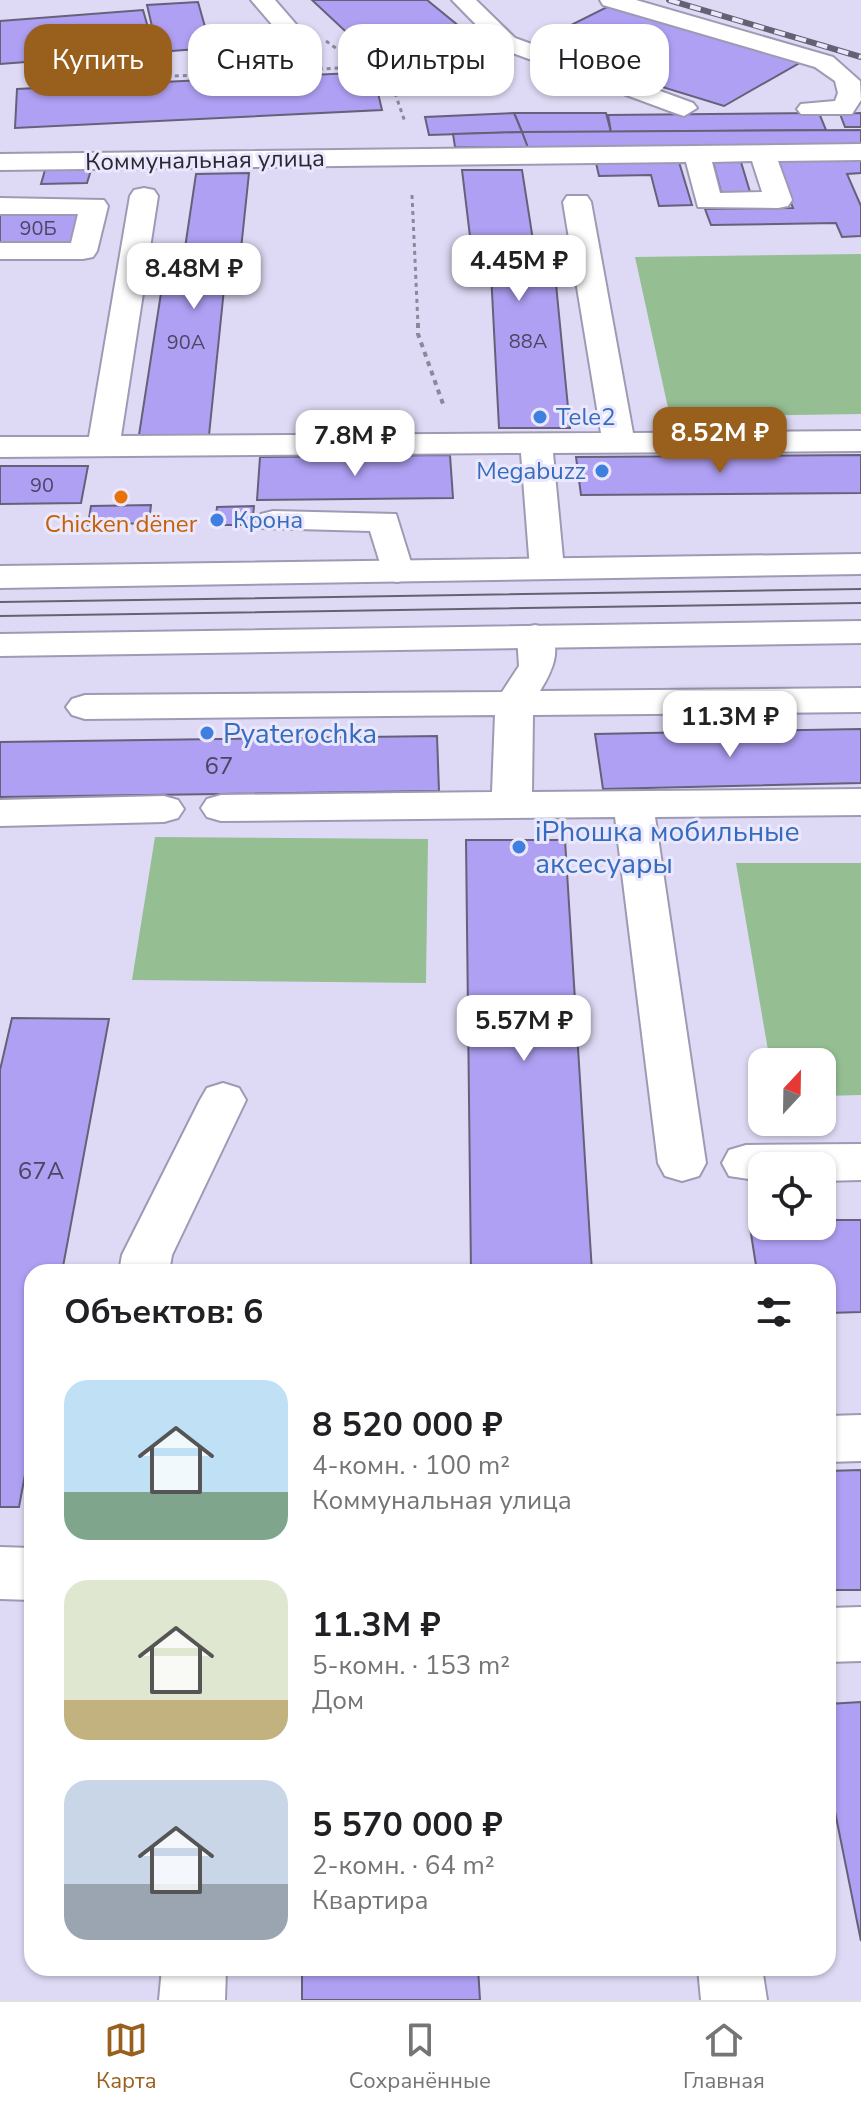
<!DOCTYPE html>
<html lang="ru">
<meta charset="utf-8">
<style>
:root{--surface:#fff;--page:#f2f2f2;--text:#202124;--muted:#757577;--line:#e0e0e0;--accent:#99601d}
body{margin:0;font-family:"Nunito Sans",sans-serif;background:var(--page);color:var(--text);height:100vh;display:flex;flex-direction:column;font-size:30px;white-space:nowrap}
*{box-sizing:border-box;margin:0}
p{font-size:26px;color:var(--muted)}
.icon{flex:none;width:44px;height:44px;fill:none;stroke:currentColor;stroke-width:2;stroke-linecap:round;stroke-linejoin:round}
.map{position:relative;flex:1;overflow:hidden}
.drawer{position:absolute;left:24px;top:1264px;width:812px;height:712px;display:flex;flex-direction:column;background:var(--surface);border-radius:24px;box-shadow:0 2px 6px #0004}
.drawer>*{flex:none}
.guide{position:absolute;left:24px;top:24px;width:814px;height:72px;display:flex;gap:16px}
.needle{width:52px;rotate:22deg}
.buttons{position:absolute;left:748px;top:1048px;display:grid;gap:16px}
.buttons a{display:grid;place-items:center;width:88px;height:88px;border-radius:16px;background:var(--surface);box-shadow:0 2px 6px #0004;font-size:40px}
.price{position:absolute;translate:-50% -68px;padding:0 18px;border-radius:16px;background:#fff;color:#222;font-size:26px;line-height:52px;filter:drop-shadow(0 2px 4px #0008)}
.price::after{content:'';position:absolute;left:50%;top:48px;width:24px;height:18px;margin-left:-12px;background:inherit;clip-path:polygon(0 0,100% 0,50% 100%)}
.price.current{background:var(--accent);color:#fff}
ul{padding:0;list-style:none}
li{display:flex;align-items:center;gap:24px;height:200px;padding:0 40px}
li span{display:grid;place-items:center;flex:none;width:224px;height:160px;border-radius:24px;color:#555}
li>.icon{margin-inline-start:auto}
span .icon{width:96px;height:96px;fill:#fffc;stroke-width:1}
li b{font-size:34px}
h2{display:flex;justify-content:space-between;align-items:center;height:96px;padding:0 40px;font-size:34px}
.chip{padding:0 28px;border-radius:24px;background:var(--surface);box-shadow:0 2px 6px #0004;font-size:28px;line-height:72px}
.chip.current{background:var(--accent);color:#fff}
.dock{display:flex;justify-content:space-around;align-items:center;height:112px;border-top:2px solid var(--line);background:var(--surface);font-size:22px;color:var(--muted)}
.dock a{display:grid;justify-items:center;gap:4px}
.dock .current{color:var(--accent)}
.map>svg:first-child{display:block}
.green{fill:#95be93}
.building{fill:#b0a0f4;stroke:#656178;stroke-width:2}
.lines{fill:none;stroke-linecap:round;stroke-linejoin:round}
.minor-casing{stroke:#9e9ab3;stroke-width:4}
.highway-casing{stroke:#9e9ab3;stroke-width:4}
.path-far1{stroke:#8a889b;stroke-width:3;stroke-dasharray:4 4;stroke-linecap:butt}
.path{stroke:#8a889b;stroke-width:4;stroke-dasharray:5 5;stroke-linecap:butt}
.minor{fill:#fff;fill-rule:evenodd}
.highway{fill:#fff;fill-rule:evenodd}
.tram{stroke:#646272;stroke-width:2}
.rail-casing{stroke:#646272;stroke-width:6}
.rail{stroke:#ebe8fe;stroke-width:4;stroke-dasharray:11;stroke-linecap:butt}
.shop-dot{fill:#3f7fe0;stroke:#ebe8fe;stroke-width:3}
.food-dot{fill:#e8710a;stroke:#ebe8fe;stroke-width:3}
.labels{text-anchor:middle;stroke-width:6;stroke-linejoin:round;paint-order:stroke}
.far-number-label{font-size:20px;fill:#4b4662}
.far-street-label{font-size:24px;fill:#292832;stroke:#ebe8fe}
.far-shop-label{font-size:24px;fill:#366cbe;stroke:#ebe8fe;text-anchor:start}
.far-food-label{font-size:24px;fill:#c56008;stroke:#ebe8fe}
.number-label{font-size:24px;fill:#4b4662}
.shop-label{font-size:28px;fill:#366cbe;stroke:#ebe8fe;text-anchor:start}
</style>
<div class="map">
<svg width="861" height="2000" viewBox="0 0 861 2000">
<rect width="100%" height="100%" fill="#dedaf5"/>
<!-- green -->
<g class="green">
<polygon points="861,254 861,414 670,417 635,257"/>
<polygon points="155,837 428,839 426,983 132,980"/>
<polygon points="736,863 861,863 861,1095 822,1096 822,1062 770,1062"/>
</g>
<!-- building -->
<g class="building">
<polygon points="312,0 427,0 476,40 374,58"/>
<polygon points="198,2 211,48 158,52 147,5"/>
<polygon points="611,5 803,61 724,106 529,46"/>
<polygon points="143,10 155,52 0,64 0,21"/>
<polygon points="166,57 168,66 119,70 117,61"/>
<polygon points="373,72 382,110 15,128 17,89"/>
<polygon points="514,113 606,113 611,132 522,132"/>
<polygon points="514,113 522,132 429,135 425,117"/>
<polygon points="819,113 826,130 611,132 608,115"/>
<polygon points="861,113 861,127 845,127 840,114"/>
<polygon points="861,130 861,146 528,148 522,132"/>
<polygon points="522,132 528,148 455,147 453,134"/>
<polygon points="861,159 861,173 847,174 861,206 861,236 842,237 836,223 711,225 705,209 793,208 774,161"/>
<polygon points="679,162 692,205 659,206 651,175 599,176 596,163"/>
<polygon points="713,162 741,162 750,192 721,192"/>
<polygon points="45,170 91,170 87,183 41,184"/>
<polygon points="462,170 522,170 535,253 553,253 570,428 499,428 490,253 472,253"/>
<polygon points="249,173 241,249 228,250 209,435 139,435 168,248 185,248 196,174"/>
<polygon points="0,212 79,212 72,243 0,243"/>
<polygon points="450,455 453,498 257,500 260,457"/>
<polygon points="861,455 861,493 581,495 576,457"/>
<polygon points="0,466 88,466 81,503 0,504"/>
<polygon points="151,505 149,523 88,525 91,506"/>
<polygon points="254,506 252,525 215,525 217,507"/>
<polygon points="861,729 861,783 603,789 595,734"/>
<polygon points="437,736 439,791 0,797 0,742"/>
<polygon points="466,840 565,840 592,1272 471,1272"/>
<polygon points="12,1018 109,1019 62,1272 32,1272 32,1437 19,1507 0,1507 0,1070"/>
<polygon points="822,1220 861,1220 861,1312 828,1313 828,1272 757,1272 749,1221 762,1221 762,1226 822,1226"/>
<polygon points="861,1470 861,1590 828,1590 828,1471"/>
<polygon points="861,1702 861,1941 828,1777 828,1704"/>
<polygon points="302,1968 478,1968 480,2000 302,2000"/>
</g>
<g class="lines">
<!-- minor casing -->
<g class="minor-casing">
<g id="minor">
<polygon points="251,0 275,0 301,30 297,35 281,35"/>
<polygon points="452,0 476,0 515,38 693,103 697,108 684,116 675,113 499,48"/>
<polygon points="600,0 636,0 833,57 860,81 861,100 852,114 801,114 797,109 801,104 835,101 838,93 835,81 815,67 603,5"/>
<path d="M861,144V160L778,161L792,200L788,206L778,208L698,207L686,162L0,170V154ZM752,161L762,192L720,193L712,162Z"/>
<polygon points="144,188 154,190 158,196 121,436 601,433 563,202 567,196 587,196 591,202 633,433 861,431 861,451 553,453 564,569 559,576 547,579 535,576 530,569 521,453 0,457 0,437 89,437 130,196 134,190"/>
<polygon points="0,198 104,200 108,206 97,251 93,257 83,259 0,259 0,243 71,243 78,214 0,214"/>
<polygon points="273,511 396,514 414,572 409,579 397,582 385,579 370,531 261,528 256,521 261,514"/>
<path d="M535,625L548,628C563,650 552,671 540,691L861,688V712L533,715L532,792L861,789V815L655,817L706,1163L699,1176L682,1181L665,1176L658,1163L615,817L221,821L207,817L201,808L207,799L221,795L492,792L495,715L85,719L72,715L66,707L72,699L85,695L502,692L519,666L517,636L522,628Z"/>
<polygon points="164,796 178,800 184,809 178,818 164,822 0,826 0,800"/>
<polygon points="223,1083 239,1088 246,1100 172,1255 169,1272 119,1272 122,1255 200,1100 207,1088"/>
<polygon points="861,1144 861,1180 822,1181 822,1166 762,1166 762,1181 729,1176 722,1163 729,1150 746,1145"/>
<polygon points="861,1415 861,1461 828,1462 828,1416"/>
<polygon points="0,1547 32,1548 32,1600 0,1599"/>
<polygon points="861,1607 861,1661 828,1662 828,1608"/>
<polygon points="162,1968 226,1968 225,2000 159,2000"/>
<polygon points="698,1968 762,1968 767,2000 701,2000"/>
</g>
</g>
<!-- highway casing -->
<g class="highway-casing">
<g id="highway">
<polygon points="861,554 861,574 0,588 0,566"/>
<polygon points="861,621 861,643 0,656 0,634"/>
</g>
</g>
<!-- path-far1 -->
<g class="path-far1">
<polyline points="326,41 362,67 386,67 405,122"/>
<polyline points="31,83 361,67"/>
<polyline points="412,195 418,325"/>
</g>
<!-- path -->
<polyline class="path" points="418,323 418,334 443,404"/>
<!-- minor -->
<use href="#minor" class="minor"/>
<!-- highway -->
<use href="#highway" class="highway"/>
<!-- tram -->
<g class="tram">
<polyline points="0,602 861,589"/>
<polyline points="0,616 861,603"/>
</g>
<!-- rail casing -->
<g class="rail-casing">
<polyline id="rail" points="669,0 861,57"/>
</g>
<!-- rail -->
<use href="#rail" class="rail"/>
</g>
<!-- markers -->
<g class="shop-dot">
<circle cx="540" cy="417" r="8"/>
<circle cx="602" cy="471" r="8"/>
<circle cx="217" cy="520" r="8"/>
<circle cx="207" cy="733" r="8"/>
<circle cx="519" cy="847" r="8"/>
</g>
<circle class="food-dot" cx="121" cy="497" r="8"/>
<g class="labels">
<!-- far-number labels -->
<g class="far-number-label">
<text x="38" y="235">90Б</text>
<text x="528" y="348">88А</text>
<text x="186" y="349">90А</text>
<text x="42" y="492">90</text>
</g>
<!-- far-street labels -->
<g class="far-street-label">
<text transform="translate(205 160) rotate(-1)" y="8">Коммунальная улица</text>
</g>
<!-- far-shop labels -->
<g class="far-shop-label">
<text x="556" y="425">Tele2</text>
<text x="586" y="479" text-anchor="end">Megabuzz</text>
<text x="233" y="528">Крона</text>
</g>
<!-- far-food labels -->
<g class="far-food-label">
<text x="121" y="532">Chicken dëner</text>
</g>
<!-- number labels -->
<g class="number-label">
<text x="219" y="774">67</text>
<text x="41" y="1179">67А</text>
</g>
<!-- shop labels -->
<g class="shop-label">
<text x="223" y="743">Pyaterochka</text>
<text x="535" y="841">iPhoшка мобильные<tspan x="535" dy="32">аксесуары</tspan></text>
</g>
</g>
</svg>
<div class="buttons">
<a><svg class="needle" viewBox="-14 -14 28 28"><path d="M0-13l5 13h-10z" fill="#e53935"/><path d="M0 13l5-13h-10z" fill="#757577"/></svg></a>
<a><svg class="icon" aria-label="locate" viewBox="0 0 24 24"><circle cx="12" cy="12" r="6"/><path d="M12 2v4M12 18v4M2 12h4M18 12h4"/></svg></a>
</div>
<b class="price" style="left:519px;top:303px">4.45M ₽</b>
<b class="price" style="left:194px;top:311px">8.48M ₽</b>
<b class="price current" style="left:720px;top:475px">8.52M ₽</b>
<b class="price" style="left:355px;top:478px">7.8M ₽</b>
<b class="price" style="left:730px;top:759px">11.3M ₽</b>
<b class="price" style="left:524px;top:1063px">5.57M ₽</b>
<div class="guide">
<a class="chip current">Купить</a>
<a class="chip">Снять</a>
<a class="chip">Фильтры</a>
<a class="chip">Новое</a>
</div>
<section class="drawer">
<h2>Объектов: 6<svg class="icon" aria-label="filters" viewBox="0 0 24 24"><path d="M4 7h16M4 17h16"/><circle cx="9" cy="7" r="2"/><circle cx="15" cy="17" r="2"/></svg></h2>
<ul>
<li><span style="background:linear-gradient(#bfe0f5 70%,#7fa58c 0)"><svg class="icon" aria-label="home" viewBox="0 0 24 24"><path d="M3 11l9-7 9 7M6 9v11h12V9"/></svg></span><div><b>8 520 000 ₽</b><p>4-комн. · 100 m²</p><p>Коммунальная улица</p></div></li>
<li><span style="background:linear-gradient(#dfe7d0 75%,#c2b280 0)"><svg class="icon" aria-label="home" viewBox="0 0 24 24"><path d="M3 11l9-7 9 7M6 9v11h12V9"/></svg></span><div><b>11.3M ₽</b><p>5-комн. · 153 m²</p><p>Дом</p></div></li>
<li><span style="background:linear-gradient(#c9d6e8 65%,#9aa5b1 0)"><svg class="icon" aria-label="home" viewBox="0 0 24 24"><path d="M3 11l9-7 9 7M6 9v11h12V9"/></svg></span><div><b>5 570 000 ₽</b><p>2-комн. · 64 m²</p><p>Квартира</p></div></li>
</ul>
</section>
</div>
<nav class="dock">
<a class="current"><svg class="icon" aria-label="map" viewBox="0 0 24 24"><path d="M3 6l6-2 6 2 6-2v14l-6 2-6-2-6 2zM9 4v14M15 6v14"/></svg>Карта</a>
<a><svg class="icon" aria-label="saved" viewBox="0 0 24 24"><path d="M7 4h10v16l-5-4-5 4z"/></svg>Сохранённые</a>
<a><svg class="icon" aria-label="home" viewBox="0 0 24 24"><path d="M3 11l9-7 9 7M6 9v11h12V9"/></svg>Главная</a>
</nav>
